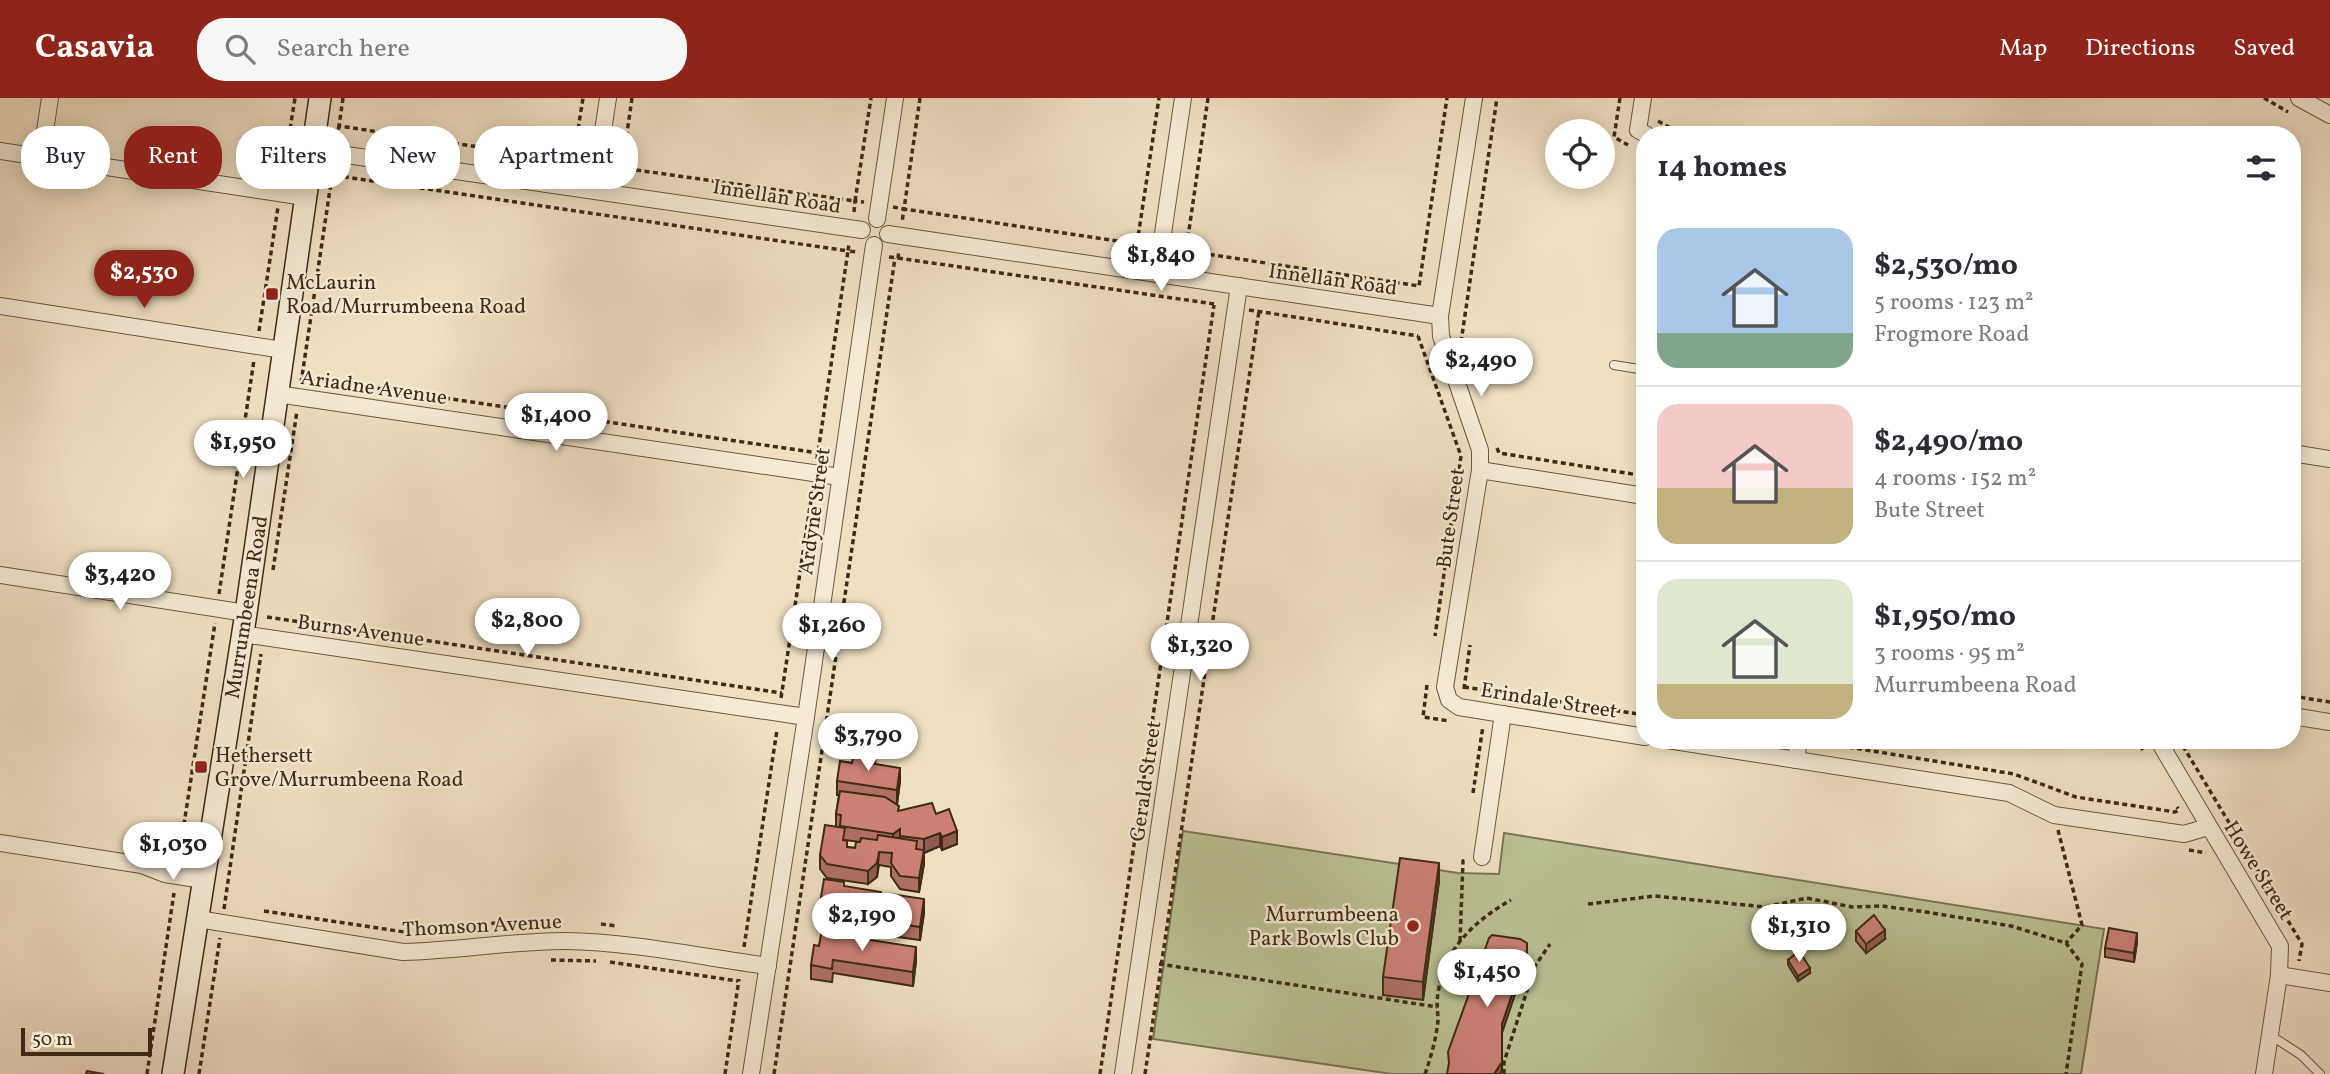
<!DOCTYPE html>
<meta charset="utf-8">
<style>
:root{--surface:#fff;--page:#f7f7f7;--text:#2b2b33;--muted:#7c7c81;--line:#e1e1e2;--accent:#8f2418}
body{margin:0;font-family:Vollkorn,serif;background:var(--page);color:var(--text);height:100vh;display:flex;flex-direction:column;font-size:26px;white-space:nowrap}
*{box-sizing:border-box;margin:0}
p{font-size:23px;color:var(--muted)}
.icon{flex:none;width:38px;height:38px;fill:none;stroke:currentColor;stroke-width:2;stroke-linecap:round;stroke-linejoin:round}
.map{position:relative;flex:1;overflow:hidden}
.side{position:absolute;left:1636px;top:28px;width:665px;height:623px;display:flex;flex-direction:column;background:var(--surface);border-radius:28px;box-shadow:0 4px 18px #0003}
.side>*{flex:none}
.banner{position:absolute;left:21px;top:28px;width:665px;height:63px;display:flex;gap:14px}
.controls{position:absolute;left:1545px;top:21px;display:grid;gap:14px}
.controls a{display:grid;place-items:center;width:70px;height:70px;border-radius:50%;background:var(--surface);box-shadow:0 4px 18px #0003;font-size:35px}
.scale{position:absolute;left:21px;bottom:18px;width:131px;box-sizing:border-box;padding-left:7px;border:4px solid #3e2a17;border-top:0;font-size:19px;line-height:24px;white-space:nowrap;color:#3e2a17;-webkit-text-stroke:5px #f5ebd7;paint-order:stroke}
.price{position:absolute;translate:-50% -60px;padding:0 16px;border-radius:24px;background:#fff;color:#222;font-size:23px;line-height:46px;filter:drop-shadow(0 2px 4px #0008)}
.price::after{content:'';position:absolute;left:50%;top:42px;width:21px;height:16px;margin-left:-10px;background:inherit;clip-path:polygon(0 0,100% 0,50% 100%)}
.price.selected{background:var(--accent);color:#fff}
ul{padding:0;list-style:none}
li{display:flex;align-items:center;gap:21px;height:175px;padding:0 21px}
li+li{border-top:2px solid var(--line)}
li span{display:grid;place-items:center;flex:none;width:196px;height:140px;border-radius:21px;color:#555}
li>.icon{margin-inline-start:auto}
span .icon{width:84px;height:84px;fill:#fffc;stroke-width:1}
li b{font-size:30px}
h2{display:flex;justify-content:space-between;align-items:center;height:84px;padding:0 21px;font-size:30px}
.pill{padding:0 24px;border-radius:28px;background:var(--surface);box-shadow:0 4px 18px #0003;font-size:24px;line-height:63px}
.pill.selected{background:var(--accent);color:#fff}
header{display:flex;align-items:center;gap:42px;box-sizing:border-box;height:98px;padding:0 35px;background:var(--accent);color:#fff}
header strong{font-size:33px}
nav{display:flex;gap:38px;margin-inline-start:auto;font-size:24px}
.search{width:490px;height:63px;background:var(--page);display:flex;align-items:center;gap:18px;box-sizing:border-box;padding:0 24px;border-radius:28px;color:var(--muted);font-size:26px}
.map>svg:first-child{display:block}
.green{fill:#bbc292;stroke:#7c7654;stroke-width:2}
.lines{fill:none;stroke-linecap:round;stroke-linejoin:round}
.service-casing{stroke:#6a5842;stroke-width:10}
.minor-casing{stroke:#6a5842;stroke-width:18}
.secondary-casing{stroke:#3e2a17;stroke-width:24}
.path{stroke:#3e2a17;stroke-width:3.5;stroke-dasharray:5 3.5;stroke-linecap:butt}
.service{stroke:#f5ebd7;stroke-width:8}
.minor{stroke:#f5ebd7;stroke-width:16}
.secondary{stroke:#f5ebd7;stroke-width:21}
.wall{fill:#b06f65;stroke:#3e2a17;stroke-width:2;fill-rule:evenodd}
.shaded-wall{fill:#905a53;stroke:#3e2a17;stroke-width:2}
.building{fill:#cd8176;stroke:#3e2a17;stroke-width:2}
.poi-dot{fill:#8f2418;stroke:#f5ebd7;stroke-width:2.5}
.labels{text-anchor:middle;stroke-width:5;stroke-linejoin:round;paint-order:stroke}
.street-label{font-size:21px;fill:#3e2a17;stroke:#f5ebd7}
.poi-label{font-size:21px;fill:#3e2a17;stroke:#f5ebd7;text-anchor:start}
</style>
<header>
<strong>Casavia</strong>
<div class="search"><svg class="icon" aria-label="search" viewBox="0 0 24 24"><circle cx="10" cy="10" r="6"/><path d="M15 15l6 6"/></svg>Search here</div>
<nav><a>Map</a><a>Directions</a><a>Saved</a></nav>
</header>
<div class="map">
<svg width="2330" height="976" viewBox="0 0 2330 976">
<rect width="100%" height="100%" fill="#efe0c2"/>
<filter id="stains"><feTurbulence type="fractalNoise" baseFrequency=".00286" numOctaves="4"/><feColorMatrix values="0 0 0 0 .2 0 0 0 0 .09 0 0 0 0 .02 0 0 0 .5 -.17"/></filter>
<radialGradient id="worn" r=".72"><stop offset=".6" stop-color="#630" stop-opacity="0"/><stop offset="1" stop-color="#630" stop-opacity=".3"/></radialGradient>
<!-- green -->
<polygon class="green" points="1183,733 1458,775 1499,776 1504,735 2104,831 2081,976 1392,976 1153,941"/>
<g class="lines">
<!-- service casing -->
<g class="service-casing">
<g id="service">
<polyline points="1614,267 1645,272"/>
<polyline points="2270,937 2301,957 2320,976"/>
</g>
</g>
<!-- minor casing -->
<g class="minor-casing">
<g id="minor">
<polyline points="1474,0 1440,218 1441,238 1480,352 1480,372 1445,589 1449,602 1459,609 1645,639"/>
<polyline points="1643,0 1638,32 1647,37"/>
<polyline points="2299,0 2330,17"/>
<polyline points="312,52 862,132"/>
<polyline points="0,53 305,99"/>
<polyline points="41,59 50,0"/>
<polyline points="594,92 608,0"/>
<polyline points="877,121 895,0"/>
<polyline points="888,136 1440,218"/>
<polyline points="1157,176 1183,0"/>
<polyline points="0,208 283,252"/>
<polyline points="277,296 840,379"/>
<polyline points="2292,355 2330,361"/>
<polyline points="1480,372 1638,397 1645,401"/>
<polyline points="0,477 246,515"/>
<polyline points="242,536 806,619"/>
<polyline points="2292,618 2330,624"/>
<polyline points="1667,642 2009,695 2054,717 2184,736 2208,729"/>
<polyline points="2158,642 2280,848 2279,877 2264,976"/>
<polyline points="1796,662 1799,642"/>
<polyline points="0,745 142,767 165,776 203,782"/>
<polyline points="1482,759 1503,616"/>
<polyline points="145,767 166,764 205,770"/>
<path d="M198,821L403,854C457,853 510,843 565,843C633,844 701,859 768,868"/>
<polyline points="2279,877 2330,885"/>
<polyline points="751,976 806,619 874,147"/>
<polyline points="1123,976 1239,188"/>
</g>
</g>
<!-- secondary casing -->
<g class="secondary-casing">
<polyline id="secondary" points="173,976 246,515 320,0"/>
</g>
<!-- path -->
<g class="path">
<polyline points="343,0 339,28 573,63 583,0"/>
<polyline points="632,0 622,70 855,103 871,0"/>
<polyline points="920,0 904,111 1137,146 1159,0"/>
<polyline points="1208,0 1186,153 1419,188 1447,0"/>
<polyline points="1620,0 1614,39 1628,47"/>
<polyline points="2264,0 2288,14"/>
<polyline points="1658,23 1683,37"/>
<polyline points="337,40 339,28"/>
<polyline points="332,72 332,77 848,153 849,146"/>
<polyline points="282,81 295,0"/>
<polyline points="893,109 904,111 902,124"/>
<polyline points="854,114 855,103 864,104"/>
<polyline points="889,159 898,160 899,152"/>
<polyline points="898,160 1214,206"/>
<polyline points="1249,212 1418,238"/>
<polyline points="259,233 278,109"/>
<polyline points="1418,238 1461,358 1435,538"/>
<polyline points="1461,244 1497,0"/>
<polyline points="302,279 818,355"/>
<polyline points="301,285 332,78"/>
<polyline points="1497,350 1499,355 1645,378"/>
<polyline points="817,361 848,153 857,154"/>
<polyline points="1637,416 1645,421"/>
<polyline points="273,472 297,313"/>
<polyline points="219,496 254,262"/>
<polyline points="267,519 782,595"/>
<polyline points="1427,587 1423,619 1449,623"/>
<polyline points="1464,589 1645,617"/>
<polyline points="1464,591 1470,547"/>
<polyline points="2292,598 2330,604"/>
<polyline points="781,600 813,389"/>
<polyline points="1817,642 1817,644 2014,676 2076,699 2175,714 2179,712 2177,709"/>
<polyline points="2137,642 2143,652"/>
<polyline points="2183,648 2302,846 2299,863"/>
<polyline points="1473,695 1483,628"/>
<polyline points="2058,732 2082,827 2066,845"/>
<polyline points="180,752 215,525"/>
<polyline points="2189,752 2206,755"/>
<polyline points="1588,806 1655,798 1765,809 1807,800 1852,809 1882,808 1926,814 2011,828 2066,845 2082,866 2066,976"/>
<polyline points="224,811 261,556"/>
<polyline points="264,813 411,835 504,824 551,825"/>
<polyline points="601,826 617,828"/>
<polyline points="1460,843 1463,763 1467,762"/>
<polyline points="744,849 777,632"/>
<polyline points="551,862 596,863"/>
<polyline points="610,864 738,883"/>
<polyline points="1159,866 1437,909"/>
<polyline points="147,976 174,795"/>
<polyline points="199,976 220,840"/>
<polyline points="725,976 739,881"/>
<polyline points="774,976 895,160"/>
<polyline points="1100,976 1214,207"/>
<polyline points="1145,976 1259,213"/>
<path d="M1425,976C1431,959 1436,941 1438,923C1438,914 1436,905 1438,896C1443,852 1474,823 1511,802"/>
<polyline points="1504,976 1504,964 1535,868 1550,846"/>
</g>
<!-- service -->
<use href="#service" class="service"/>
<!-- minor -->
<use href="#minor" class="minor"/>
<!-- secondary -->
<use href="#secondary" class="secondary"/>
</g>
<!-- wall -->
<g class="wall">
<path d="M852,665L876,666L900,683L897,706L893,705L899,713L936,716L957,746L942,752L940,748L924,755V766L919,794L900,791L891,778V769L879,767L877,779L868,786L827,780L820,771V757L836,729V716L839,697H837V683ZM845,742L860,744L855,750L847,749Z"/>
<polygon points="1439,783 1423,902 1383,897 1383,879"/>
<polygon points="844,789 881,798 924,815 920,842 841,831 840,835 838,835 838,837 916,863 913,888 833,875 832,884 811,881 811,867 819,848 823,831 824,813 821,813 821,799"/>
<polygon points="1856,833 1885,841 1866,855 1856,843"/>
<polygon points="2137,844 2134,864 2105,859 2105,850"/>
<polygon points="1788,862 1810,875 1798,883 1788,867"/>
</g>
<!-- shaded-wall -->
<g class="shaded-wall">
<polygon points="900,670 900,683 897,706 897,692"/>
<polygon points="900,731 900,745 893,749 893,736"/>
<polygon points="957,733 957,746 942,752 942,739"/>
<polygon points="940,735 940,748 924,755 924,741"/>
<polygon points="924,752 924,766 919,794 919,780"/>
<polygon points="879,754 877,779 868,786 868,773"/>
<polygon points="1439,765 1439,783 1423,902 1423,884"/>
<polygon points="924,801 924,815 920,842 920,829"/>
<polygon points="1885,832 1885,841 1866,855 1866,846"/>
<polygon points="2137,835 2137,844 2134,864 2134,855"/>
<polygon points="916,849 916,863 913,888 913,874"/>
<polygon points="1527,852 1527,861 1502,935 1502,926"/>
<polygon points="1810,870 1810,875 1798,883 1798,878"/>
<polygon points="1502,964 1502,973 1500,976 1494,976"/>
</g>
<!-- building -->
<g class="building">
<polygon points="854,654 876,658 875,666 900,670 897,692 837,683 840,663 852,665"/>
<polygon points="840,693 885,699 899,708 898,713 932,705 936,716 949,711 957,733 942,739 940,735 924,741 900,738 900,731 893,736 840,728 841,717 836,716"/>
<polygon points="825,727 845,730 843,742 847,743 847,749 855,750 856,744 860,744 861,740 877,742 878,737 917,743 916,751 924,752 919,780 900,778 891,765 892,755 879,754 877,765 868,773 827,766 820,757"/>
<polygon points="1400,760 1439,765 1423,884 1383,879"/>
<polygon points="824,781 844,784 844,788 881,794 881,798 890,800 890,796 924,801 920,829 841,817 840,821 823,819 826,800 821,799"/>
<polygon points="1874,817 1885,832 1866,846 1856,833"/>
<polygon points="2109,830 2137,835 2134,855 2105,850"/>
<polygon points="822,831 838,834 838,837 916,849 913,874 833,862 832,871 811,867 814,847 819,848"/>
<polygon points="1492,837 1520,841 1527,845 1527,852 1502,926 1502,964 1494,976 1447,976 1449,965 1448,954 1489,840"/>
<polygon points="1799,853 1810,870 1798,878 1788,862"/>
<polygon points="87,973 104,976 86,976"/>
</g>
<!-- markers -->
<g class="poi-dot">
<rect x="265" y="189" width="14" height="14" rx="3.5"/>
<rect x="194" y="662" width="14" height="14" rx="3.5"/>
<circle cx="1413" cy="828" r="7"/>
</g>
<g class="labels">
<!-- street labels -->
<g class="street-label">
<text transform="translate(777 98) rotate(9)" y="7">Innellan Road</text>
<text transform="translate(1333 181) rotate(8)" y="7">Innellan Road</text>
<text transform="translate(374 289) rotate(8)" y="7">Ariadne Avenue</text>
<text transform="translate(814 413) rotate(-82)" y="7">Ardyne Street</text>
<text transform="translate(1450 420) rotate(-82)" y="7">Bute Street</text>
<text transform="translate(246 509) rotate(-81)" y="7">Murrumbeena Road</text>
<text transform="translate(361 532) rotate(8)" y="7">Burns Avenue</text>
<text transform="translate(1549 602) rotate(9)" y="7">Erindale Street</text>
<text transform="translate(1145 683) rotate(-82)" y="7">Gerald Street</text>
<text transform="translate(2259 772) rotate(58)" y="7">Howe Street</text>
<text transform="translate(482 827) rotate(-3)" y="7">Thomson Avenue</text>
</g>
<!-- poi labels -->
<g class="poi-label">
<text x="286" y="191">McLaurin<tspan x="286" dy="24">Road/Murrumbeena Road</tspan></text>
<text x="215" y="664">Hethersett<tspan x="215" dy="24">Grove/Murrumbeena Road</tspan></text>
<text x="1399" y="823" text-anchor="end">Murrumbeena<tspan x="1399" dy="24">Park Bowls Club</tspan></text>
</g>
</g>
<rect width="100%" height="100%" filter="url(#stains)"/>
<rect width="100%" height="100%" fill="url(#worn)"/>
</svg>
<div class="controls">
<a><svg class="icon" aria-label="locate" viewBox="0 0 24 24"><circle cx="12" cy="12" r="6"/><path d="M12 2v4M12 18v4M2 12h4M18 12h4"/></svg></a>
</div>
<div class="scale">50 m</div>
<b class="price" style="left:1161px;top:195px">$1,840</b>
<b class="price selected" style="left:144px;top:212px">$2,530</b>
<b class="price" style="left:1481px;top:300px">$2,490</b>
<b class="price" style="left:556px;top:355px">$1,400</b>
<b class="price" style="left:243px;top:382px">$1,950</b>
<b class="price" style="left:120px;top:514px">$3,420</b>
<b class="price" style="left:527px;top:560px">$2,800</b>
<b class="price" style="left:832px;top:565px">$1,260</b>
<b class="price" style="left:1200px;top:585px">$1,320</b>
<b class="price" style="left:868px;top:675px">$3,790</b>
<b class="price" style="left:173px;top:784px">$1,030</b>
<b class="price" style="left:862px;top:855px">$2,190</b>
<b class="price" style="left:1799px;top:866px">$1,310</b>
<b class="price" style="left:1487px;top:911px">$1,450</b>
<div class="banner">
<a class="pill">Buy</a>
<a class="pill selected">Rent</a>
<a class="pill">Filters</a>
<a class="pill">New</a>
<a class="pill">Apartment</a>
</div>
<section class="side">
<h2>14 homes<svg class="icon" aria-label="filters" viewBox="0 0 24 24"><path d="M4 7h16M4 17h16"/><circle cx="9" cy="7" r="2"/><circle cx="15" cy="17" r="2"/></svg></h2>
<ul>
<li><span style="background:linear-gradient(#a9c7e8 75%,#7fa58c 0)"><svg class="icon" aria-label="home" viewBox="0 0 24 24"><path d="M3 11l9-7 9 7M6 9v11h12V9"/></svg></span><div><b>$2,530/mo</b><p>5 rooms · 123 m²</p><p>Frogmore Road</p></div></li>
<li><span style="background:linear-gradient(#f6c9c9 60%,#c2b280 0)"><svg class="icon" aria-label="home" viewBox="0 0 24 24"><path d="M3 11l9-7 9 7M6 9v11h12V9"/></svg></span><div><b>$2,490/mo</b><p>4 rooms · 152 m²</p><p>Bute Street</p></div></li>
<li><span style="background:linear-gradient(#dfe7d0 75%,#c2b280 0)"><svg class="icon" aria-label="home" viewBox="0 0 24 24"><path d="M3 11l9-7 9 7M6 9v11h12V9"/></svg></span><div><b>$1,950/mo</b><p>3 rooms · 95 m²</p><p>Murrumbeena Road</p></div></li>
</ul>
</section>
</div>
